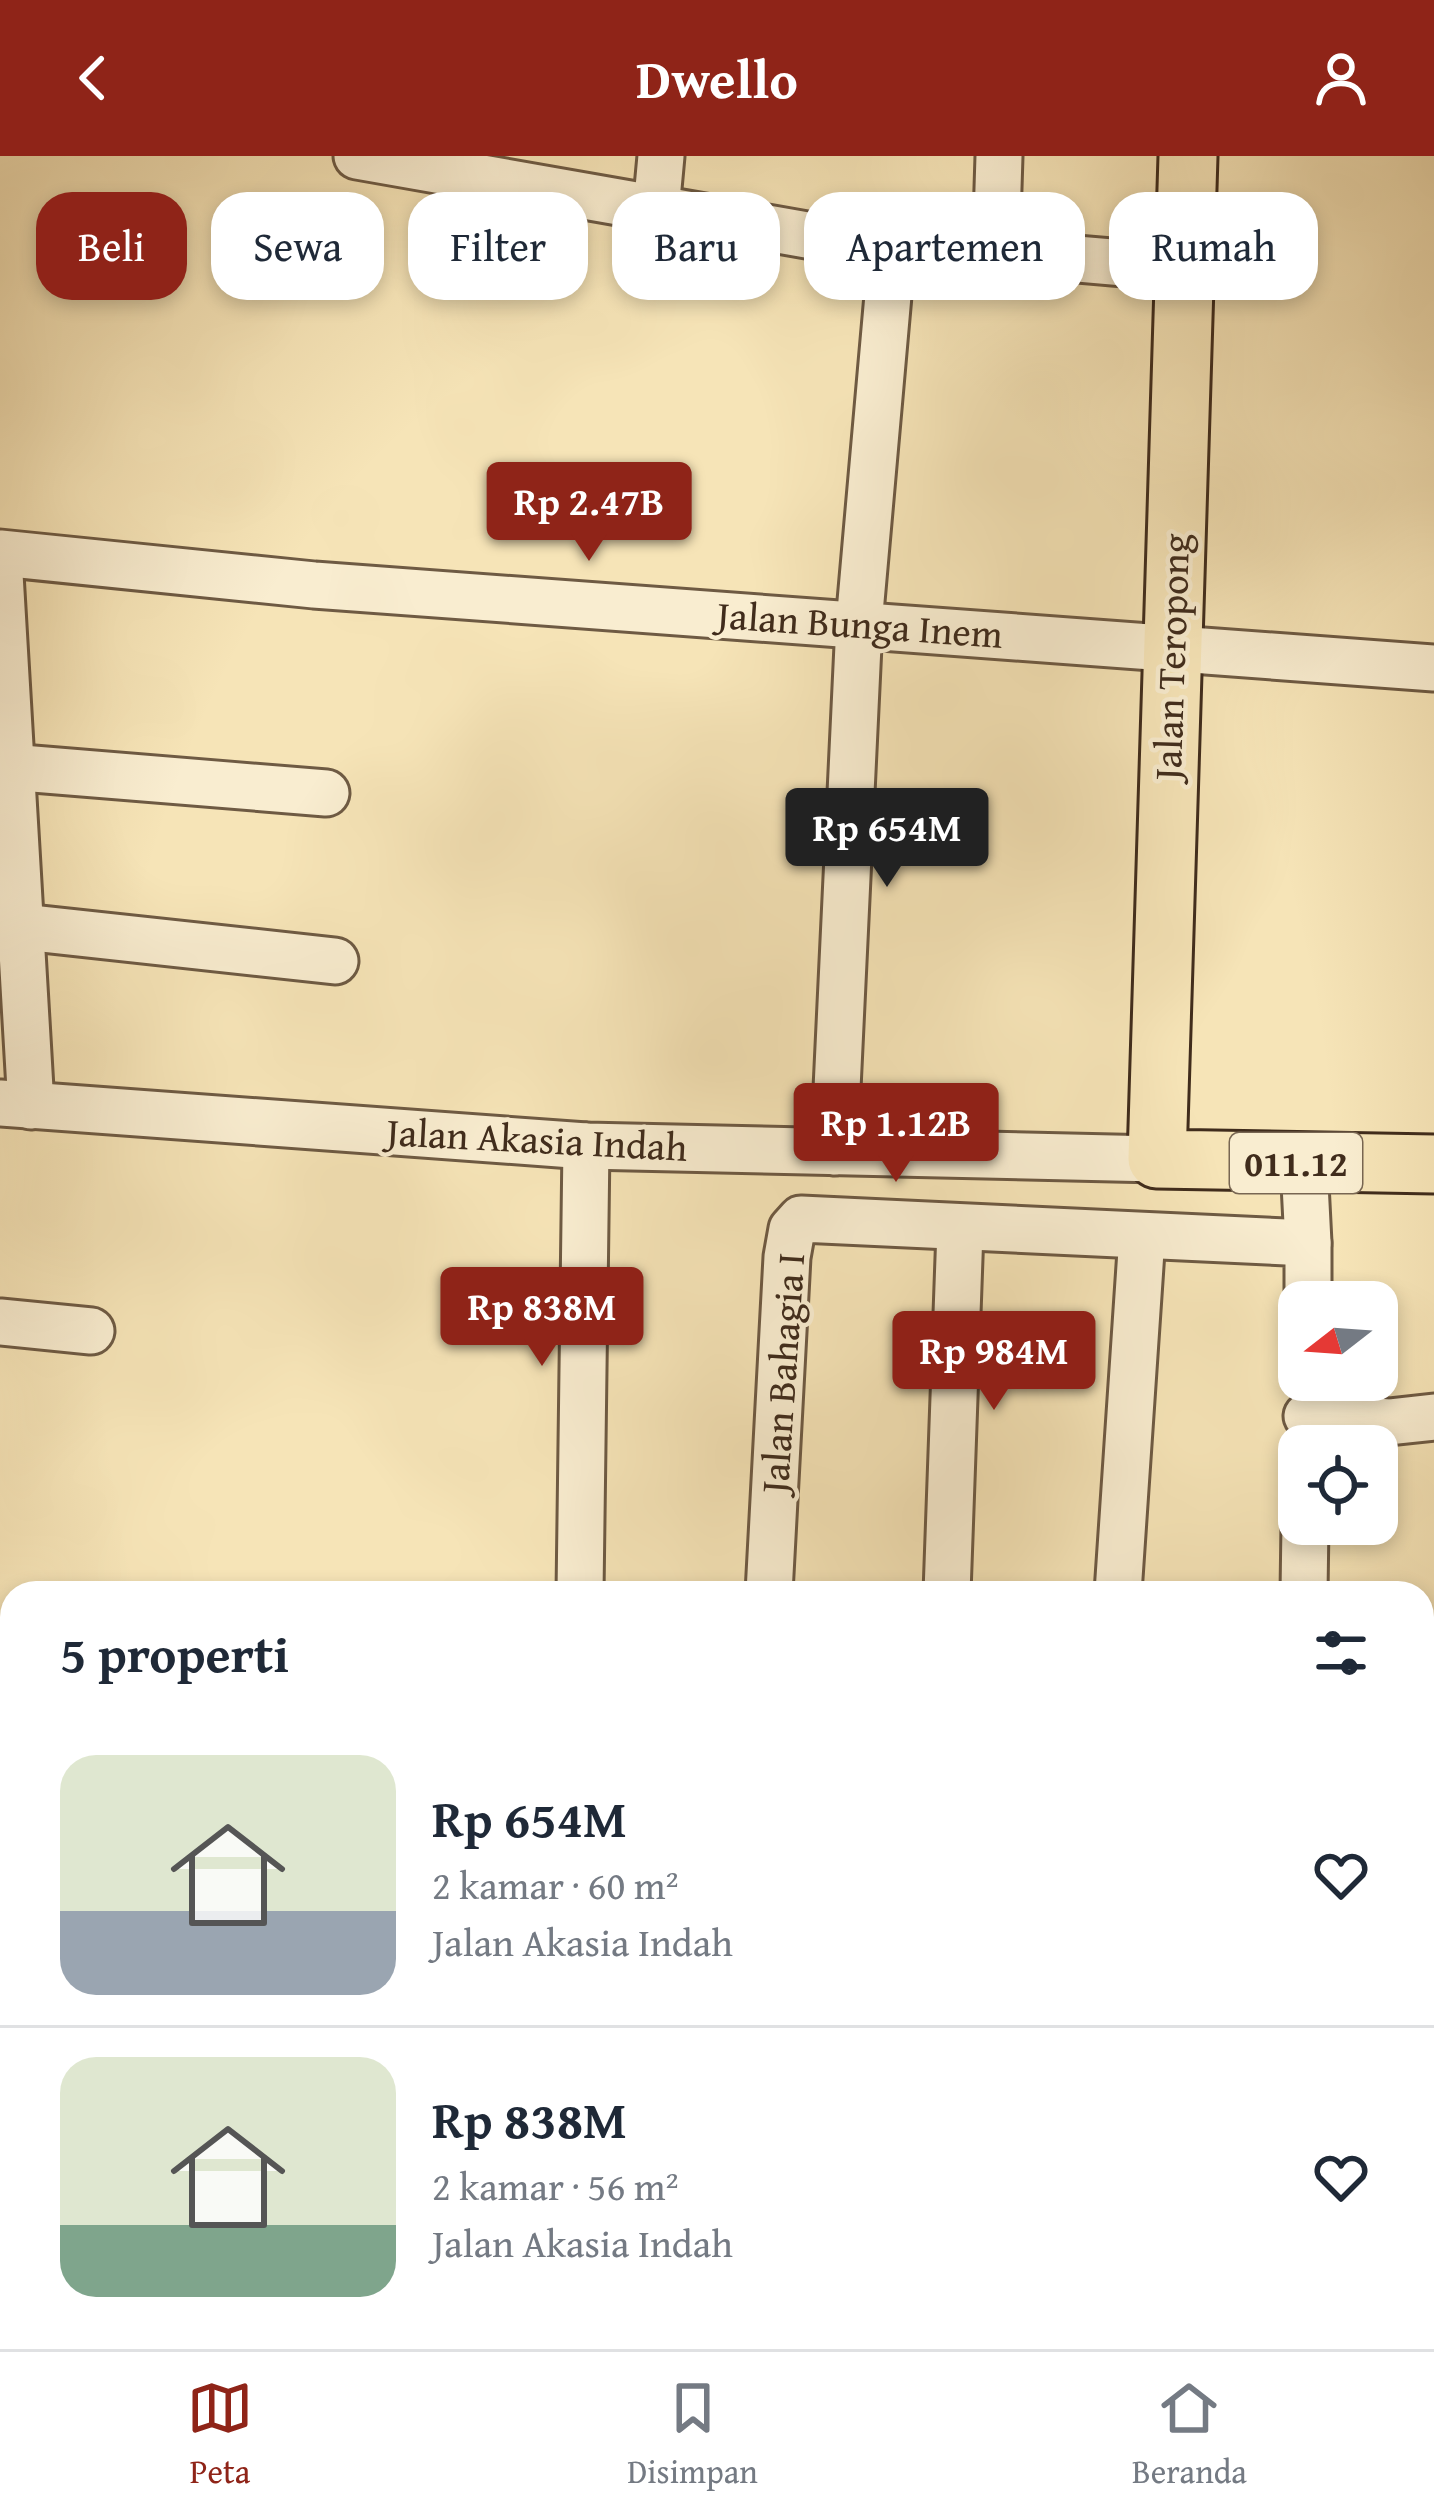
<!DOCTYPE html>
<html lang="id">
<meta charset="utf-8">
<style>
:root{--surface:#fff;--page:#f2f2f3;--text:#1f2937;--muted:#747a83;--line:#e0e1e3;--accent:#8f2418}
body{margin:0;font-family:"Gentium Book Plus",serif;background:var(--page);color:var(--text);height:100vh;display:flex;flex-direction:column;font-size:45px;white-space:nowrap}
*{box-sizing:border-box;margin:0}
p{font-size:39px;color:var(--muted)}
.icon{flex:none;width:66px;height:66px;fill:none;stroke:currentColor;stroke-width:2;stroke-linecap:round;stroke-linejoin:round}
.map{position:relative;flex:1;overflow:hidden}
.side{position:absolute;left:0px;top:1425px;width:1434px;height:768px;display:flex;flex-direction:column;background:var(--surface);border-radius:36px 36px 0 0;box-shadow:0 6px 18px #0003}
.side>*{flex:none}
.guide{position:absolute;left:36px;top:36px;width:1362px;height:108px;display:flex;gap:24px}
.needle{width:78px;rotate:253deg}
.buttons{position:absolute;left:1278px;top:1125px;display:grid;gap:24px}
.buttons a{display:grid;place-items:center;width:120px;height:120px;border-radius:24px;background:var(--surface);box-shadow:0 6px 18px #0003;font-size:60px}
.price{position:absolute;translate:-50% -102px;padding:0 27px;border-radius:12px;background:var(--accent);color:#fff;font-size:39px;line-height:78px;filter:drop-shadow(0 3px 6px #0008)}
.price::after{content:'';position:absolute;left:50%;top:72px;width:36px;height:27px;margin-left:-18px;background:inherit;clip-path:polygon(0 0,100% 0,50% 100%)}
.price.selected{background:#222;color:#fff}
ul{padding:0;list-style:none}
li{display:flex;align-items:center;gap:36px;height:300px;padding:0 60px}
li+li{border-top:3px solid var(--line)}
li span{display:grid;place-items:center;flex:none;width:336px;height:240px;border-radius:36px;color:#555}
li>.icon{margin-inline-start:auto}
span .icon{width:144px;height:144px;fill:#fffc;stroke-width:1}
li b{font-size:51px}
h2{display:flex;justify-content:space-between;align-items:center;height:144px;padding:0 60px;font-size:51px}
.pill{padding:0 42px;border-radius:36px;background:var(--surface);box-shadow:0 6px 18px #0003;font-size:42px;line-height:108px}
.pill.selected{background:var(--accent);color:#fff}
header{display:flex;justify-content:space-between;align-items:center;height:156px;padding:0 60px;background:var(--accent);color:#fff;font-size:54px;font-weight:600}
.tabs{display:flex;justify-content:space-around;align-items:center;height:168px;border-top:3px solid var(--line);background:var(--surface);font-size:33px;color:var(--muted)}
.tabs a{display:grid;justify-items:center;gap:6px}
.tabs .selected{color:var(--accent)}
.map>svg:first-child{display:block}
.lines{fill:none;stroke-linecap:round;stroke-linejoin:round}
.minor-casing{stroke:#6e5a43;stroke-width:51}
.major-casing{stroke:#402c1c;stroke-width:63}
.path{stroke:#402c1c;stroke-width:8;stroke-dasharray:3 6;stroke-linecap:butt}
.minor{stroke:#f9edd0;stroke-width:45}
.major{stroke:#f6e4b7;stroke-width:57}
.labels{text-anchor:middle;stroke-width:9;stroke-linejoin:round;paint-order:stroke}
.shield{fill:#f9edd0;stroke:#786652;stroke-width:3}
.shield-label{font-size:36px;font-weight:bold;fill:#402c1c}
.street-label{font-size:39px;fill:#402c1c;stroke:#f9edd0}
</style>
<header><svg class="icon" aria-label="back" viewBox="0 0 24 24"><path d="M15 5l-7 7 7 7"/></svg>Dwello<svg class="icon" aria-label="person" viewBox="0 0 24 24"><circle cx="12" cy="8" r="4"/><path d="M4 21q1-7 8-7t8 7"/></svg></header>
<div class="map">
<svg width="1434" height="2193" viewBox="0 0 1434 2193">
<rect width="100%" height="100%" fill="#f6e4b7"/>
<filter id="stains"><feTurbulence type="fractalNoise" baseFrequency=".00167" numOctaves="4"/><feColorMatrix values="0 0 0 0 .2 0 0 0 0 .09 0 0 0 0 .02 0 0 0 .5 -.17"/></filter>
<radialGradient id="worn" r=".72"><stop offset=".6" stop-color="#630" stop-opacity="0"/><stop offset="1" stop-color="#630" stop-opacity=".3"/></radialGradient>
<g class="lines">
<!-- minor casing -->
<g class="minor-casing">
<g id="minor">
<polyline points="357,0 892,94 996,96 1182,112"/>
<polyline points="656,54 661,0"/>
<polyline points="996,96 999,0"/>
<polyline points="0,397 314,429 1434,512"/>
<polyline points="0,418 31,950"/>
<polyline points="9,611 326,637"/>
<polyline points="23,771 335,805"/>
<polyline points="0,947 586,990 1157,1003"/>
<polyline points="834,996 859,468 892,94"/>
<polyline points="1304,1008 1308,1087"/>
<polyline points="0,1166 91,1175"/>
<polyline points="1307,1260 1389,1266 1434,1261"/>
<polyline points="580,1437 586,990"/>
<polyline points="769,1437 787,1101 792,1073 801,1063 1308,1087 1308,1146"/>
<polyline points="947,1437 960,1074"/>
<polyline points="1118,1437 1142,1080"/>
<polyline points="1304,1437 1305,1368"/>
<polyline points="0,1495 12,1495"/>
<polyline points="0,1693 12,1693"/>
<polyline points="0,1860 12,1860"/>
<polyline points="32,2181 33,2193"/>
<polyline points="217,2181 219,2193"/>
<polyline points="401,2181 418,2193"/>
<polyline points="560,2193 561,2181"/>
</g>
</g>
<!-- major casing -->
<g class="major-casing">
<polyline id="major" points="1188,0 1157,1003 1434,1008"/>
</g>
<!-- path -->
<polyline class="path" points="648,2181 648,2193"/>
<!-- minor -->
<use href="#minor" class="minor"/>
<!-- major -->
<use href="#major" class="major"/>
</g>
<g class="labels">
<!-- shield labels -->
<rect class="shield" x="1230" y="977" width="132" height="60" rx="9"/>
<g class="shield-label">
<text x="1296" y="1020">011.12</text>
</g>
<!-- street labels -->
<g class="street-label">
<text transform="translate(860 468) rotate(4)" y="14">Jalan Bunga Inem</text>
<text transform="translate(1171 501) rotate(-88)" y="14">Jalan Teropong</text>
<text transform="translate(537 983) rotate(3)" y="14">Jalan Akasia Indah</text>
<text transform="translate(782 1217) rotate(-86)" y="14">Jalan Bahagia I</text>
</g>
</g>
<rect width="100%" height="100%" filter="url(#stains)"/>
<rect width="100%" height="100%" fill="url(#worn)"/>
</svg>
<div class="buttons">
<a><svg class="needle" viewBox="-14 -14 28 28"><path d="M0-13l5 13h-10z" fill="#e53935"/><path d="M0 13l5-13h-10z" fill="#747a83"/></svg></a>
<a><svg class="icon" aria-label="locate" viewBox="0 0 24 24"><circle cx="12" cy="12" r="6"/><path d="M12 2v4M12 18v4M2 12h4M18 12h4"/></svg></a>
</div>
<b class="price" style="left:589px;top:408px">Rp 2.47B</b>
<b class="price selected" style="left:887px;top:734px">Rp 654M</b>
<b class="price" style="left:896px;top:1029px">Rp 1.12B</b>
<b class="price" style="left:542px;top:1213px">Rp 838M</b>
<b class="price" style="left:994px;top:1257px">Rp 984M</b>
<div class="guide">
<a class="pill selected">Beli</a>
<a class="pill">Sewa</a>
<a class="pill">Filter</a>
<a class="pill">Baru</a>
<a class="pill">Apartemen</a>
<a class="pill">Rumah</a>
</div>
<section class="side">
<h2>5 properti<svg class="icon" aria-label="filters" viewBox="0 0 24 24"><path d="M4 7h16M4 17h16"/><circle cx="9" cy="7" r="2"/><circle cx="15" cy="17" r="2"/></svg></h2>
<ul>
<li><span style="background:linear-gradient(#dfe7d0 65%,#9aa5b1 0)"><svg class="icon" aria-label="home" viewBox="0 0 24 24"><path d="M3 11l9-7 9 7M6 9v11h12V9"/></svg></span><div><b>Rp 654M</b><p>2 kamar · 60 m²</p><p>Jalan Akasia Indah</p></div><svg class="icon" aria-label="heart" viewBox="0 0 24 24"><path d="M12 20l-8-8c-3-5 5-10 8-4 3-6 11-1 8 4z"/></svg></li>
<li><span style="background:linear-gradient(#dfe7d0 70%,#7fa58c 0)"><svg class="icon" aria-label="home" viewBox="0 0 24 24"><path d="M3 11l9-7 9 7M6 9v11h12V9"/></svg></span><div><b>Rp 838M</b><p>2 kamar · 56 m²</p><p>Jalan Akasia Indah</p></div><svg class="icon" aria-label="heart" viewBox="0 0 24 24"><path d="M12 20l-8-8c-3-5 5-10 8-4 3-6 11-1 8 4z"/></svg></li>
</ul>
</section>
</div>
<nav class="tabs">
<a class="selected"><svg class="icon" aria-label="map" viewBox="0 0 24 24"><path d="M3 6l6-2 6 2 6-2v14l-6 2-6-2-6 2zM9 4v14M15 6v14"/></svg>Peta</a>
<a><svg class="icon" aria-label="saved" viewBox="0 0 24 24"><path d="M7 4h10v16l-5-4-5 4z"/></svg>Disimpan</a>
<a><svg class="icon" aria-label="home" viewBox="0 0 24 24"><path d="M3 11l9-7 9 7M6 9v11h12V9"/></svg>Beranda</a>
</nav>
